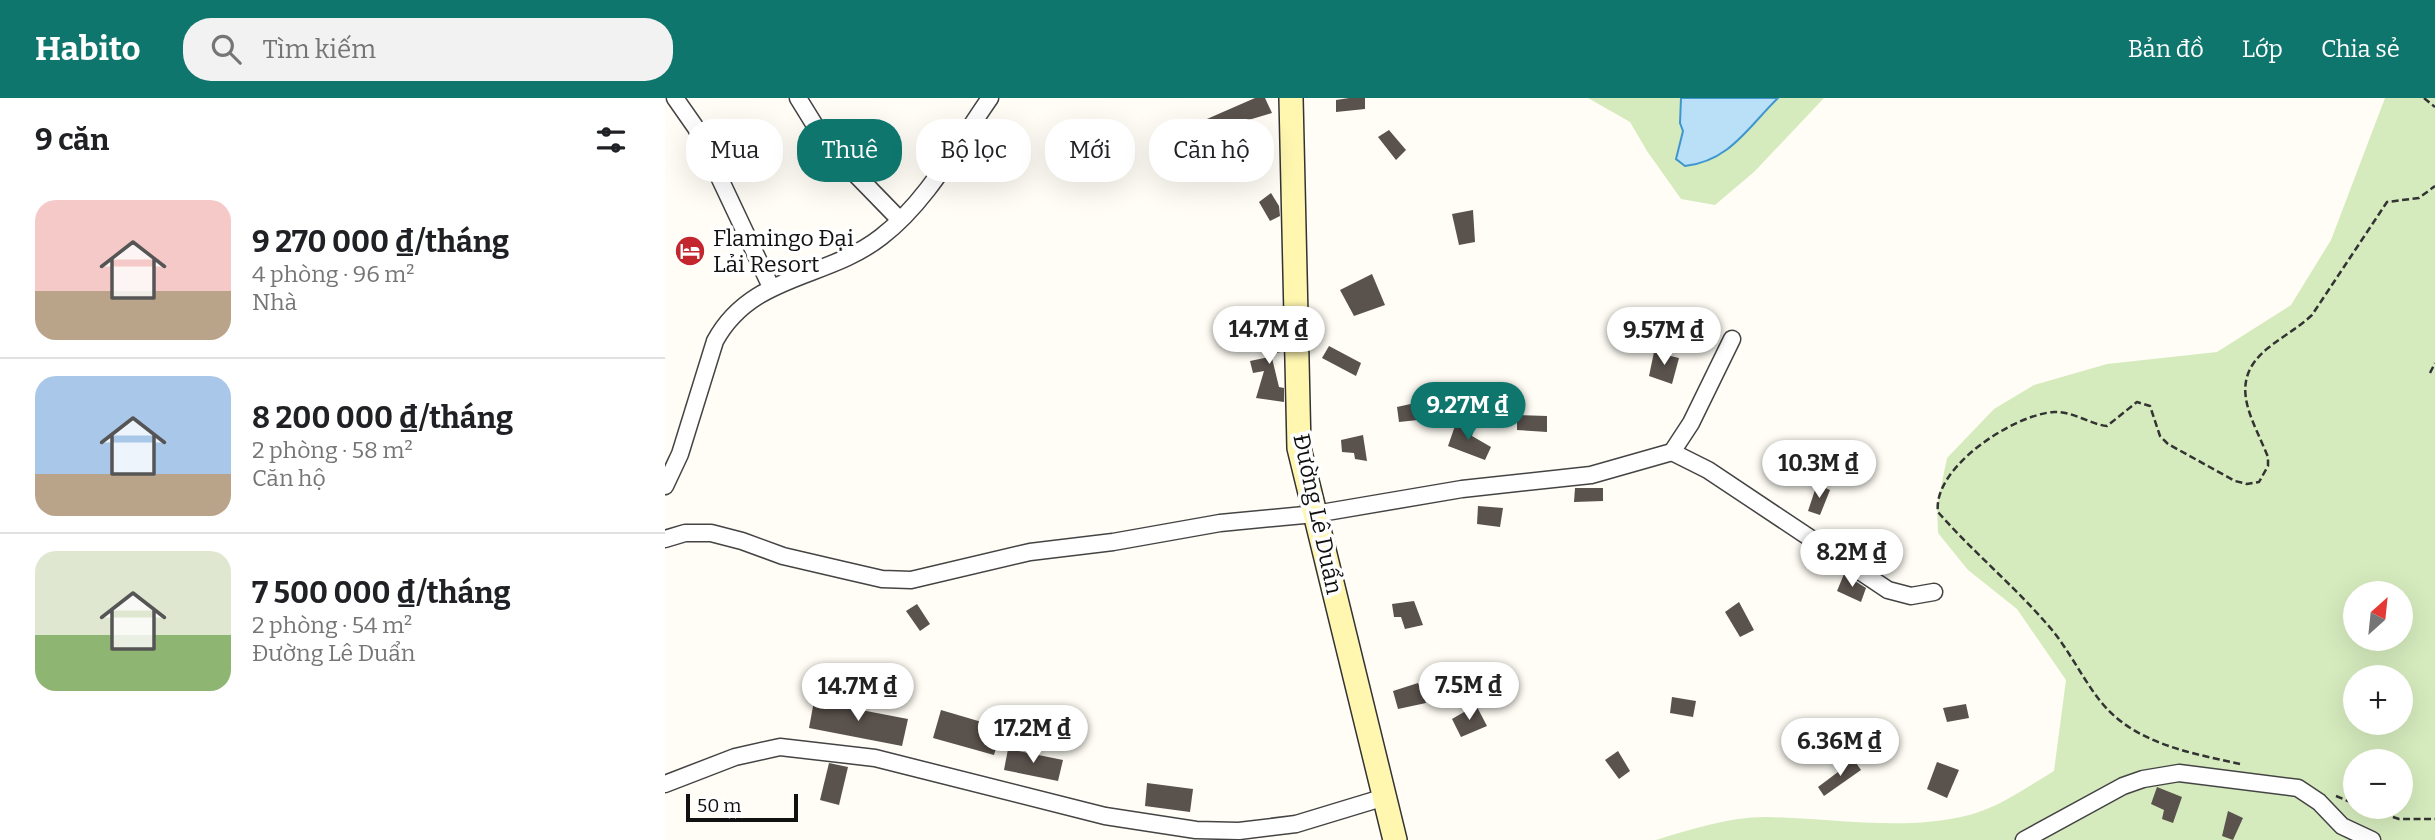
<!DOCTYPE html>
<html lang="vi">
<meta charset="utf-8">
<style>
:root{--surface:#fff;--page:#f2f2f2;--text:#202124;--muted:#757577;--line:#e0e0e0;--accent:#0f766e}
body{margin:0;font-family:Bitter,serif;background:var(--page);color:var(--text);height:100vh;display:flex;flex-direction:column;font-size:26px;white-space:nowrap}
*{box-sizing:border-box;margin:0}
p{font-size:23px;color:var(--muted)}
.icon{flex:none;width:38px;height:38px;fill:none;stroke:currentColor;stroke-width:2;stroke-linecap:round;stroke-linejoin:round}
.map{position:relative;flex:1;overflow:hidden}
.side{display:flex;flex-direction:column;background:var(--surface);width:665px}
.side>*{flex:none}
.banner{position:absolute;left:21px;top:21px;width:665px;height:63px;display:flex;gap:14px}
.needle{width:46px;rotate:27deg}
.fabs{position:absolute;left:1678px;top:483px;display:grid;gap:14px}
.fabs a{display:grid;place-items:center;width:70px;height:70px;border-radius:50%;background:var(--surface);box-shadow:0 7px 28px #0002;font-size:35px}
.scale{position:absolute;left:21px;bottom:18px;width:112px;box-sizing:border-box;padding-left:7px;border:4px solid #111;border-top:0;font-size:19px;line-height:24px;white-space:nowrap;color:#111;-webkit-text-stroke:5px #fff;paint-order:stroke}
.price{position:absolute;translate:-50% -60px;padding:0 16px;border-radius:24px;background:#fff;color:#222;font-size:23px;line-height:46px;filter:drop-shadow(0 2px 4px #0008)}
.price::after{content:'';position:absolute;left:50%;top:42px;width:21px;height:16px;margin-left:-10px;background:inherit;clip-path:polygon(0 0,100% 0,50% 100%)}
.price.current{background:var(--accent);color:#fff}
ul{padding:0;list-style:none}
li{display:flex;align-items:center;gap:21px;height:175px;padding:0 35px}
li+li{border-top:2px solid var(--line)}
li span{display:grid;place-items:center;flex:none;width:196px;height:140px;border-radius:21px;color:#555}
li>.icon{margin-inline-start:auto}
span .icon{width:84px;height:84px;fill:#fffc;stroke-width:1}
li b{font-size:30px}
h2{display:flex;justify-content:space-between;align-items:center;height:84px;padding:0 35px;font-size:30px}
.tag{padding:0 24px;border-radius:28px;background:var(--surface);box-shadow:0 7px 28px #0002;font-size:24px;line-height:63px}
.tag.current{background:var(--accent);color:#fff}
header{display:flex;align-items:center;gap:42px;box-sizing:border-box;height:98px;padding:0 35px;background:var(--accent);color:#fff}
header strong{font-size:33px}
nav{display:flex;gap:38px;margin-inline-start:auto;font-size:24px}
.search{width:490px;height:63px;background:var(--page);display:flex;align-items:center;gap:18px;box-sizing:border-box;padding:0 24px;border-radius:28px;color:var(--muted);font-size:26px}
main{display:flex;flex:1;min-height:0}
.map>svg:first-child{display:block}
.green{fill:#d5ebbd;fill-rule:evenodd}
.water{fill:#b9e0f7;stroke:#3f96cf;stroke-width:2}
.building{fill:#5a524d}
.lines{fill:none;stroke-linecap:round;stroke-linejoin:round}
.minor-casing{stroke:#444;stroke-width:19}
.secondary-casing{stroke:#333;stroke-width:26}
.path{stroke:#333;stroke-width:2.5;stroke-dasharray:7 3.5;stroke-linecap:butt}
.minor{stroke:#fff;stroke-width:16}
.secondary{stroke:#fff6b0;stroke-width:23}
.labels{text-anchor:middle;stroke-width:7;stroke-linejoin:round;paint-order:stroke}
.poi-label{font-size:23px;fill:#111;stroke:#fff;text-anchor:start}
.street-label{font-size:23px;fill:#111;stroke:#fff}
</style>
<header>
<strong>Habito</strong>
<div class="search"><svg class="icon" aria-label="search" viewBox="0 0 24 24"><circle cx="10" cy="10" r="6"/><path d="M15 15l6 6"/></svg>Tìm kiếm</div>
<nav><a>Bản đồ</a><a>Lớp</a><a>Chia sẻ</a></nav>
</header>
<main>
<section class="side">
<h2>9 căn<svg class="icon" aria-label="filters" viewBox="0 0 24 24"><path d="M4 7h16M4 17h16"/><circle cx="9" cy="7" r="2"/><circle cx="15" cy="17" r="2"/></svg></h2>
<ul>
<li><span style="background:linear-gradient(#f6c9c9 65%,#b9a48a 0)"><svg class="icon" aria-label="home" viewBox="0 0 24 24"><path d="M3 11l9-7 9 7M6 9v11h12V9"/></svg></span><div><b>9 270 000 ₫/tháng</b><p>4 phòng · 96 m²</p><p>Nhà</p></div></li>
<li><span style="background:linear-gradient(#a9c7e8 70%,#b9a48a 0)"><svg class="icon" aria-label="home" viewBox="0 0 24 24"><path d="M3 11l9-7 9 7M6 9v11h12V9"/></svg></span><div><b>8 200 000 ₫/tháng</b><p>2 phòng · 58 m²</p><p>Căn hộ</p></div></li>
<li><span style="background:linear-gradient(#dfe7d0 60%,#8fb573 0)"><svg class="icon" aria-label="home" viewBox="0 0 24 24"><path d="M3 11l9-7 9 7M6 9v11h12V9"/></svg></span><div><b>7 500 000 ₫/tháng</b><p>2 phòng · 54 m²</p><p>Đường Lê Duẩn</p></div></li>
</ul>
</section>
<div class="map">
<svg width="1770" height="742" viewBox="0 0 1770 742">
<rect width="100%" height="100%" fill="#fffdf5"/>
<!-- green -->
<g class="green">
<polygon points="923,0 1159,0 1089,74 1050,107 1016,101 982,53 965,24"/>
<path d="M1720,0H1770V742H991C1027,731 1063,719 1101,719C1168,720 1237,734 1304,717C1335,709 1362,689 1389,673L1401,582L1352,511L1303,472L1273,435L1272,408L1282,360L1329,311L1369,287L1442,266L1552,254L1626,207L1666,142ZM1690,495H1736V541H1690ZM1690,579H1736V625H1690ZM1690,663H1736V709H1690Z"/>
</g>
<!-- water -->
<path class="water" d="M1016,0H1113C1083,29 1065,63 1020,68L1011,61L1018,33L1015,25Z"/>
<!-- building -->
<g class="building">
<polygon points="590,0 600,0 607,15 570,26 510,52 503,38"/>
<polygon points="684,0 700,0 700,11 671,14 671,2"/>
<polygon points="724,32 741,52 731,62 713,39"/>
<polygon points="606,95 614,108 615,118 605,123 594,104"/>
<polygon points="808,112 810,144 794,147 787,116"/>
<polygon points="707,176 720,207 689,218 675,192"/>
<polygon points="610,222 616,254 606,256 614,289 619,290 619,304 591,300 599,273 588,275 585,263 604,259 596,225"/>
<polygon points="664,248 696,265 691,278 657,260"/>
<polygon points="989,254 1014,260 1007,286 984,278"/>
<polygon points="750,305 753,322 734,324 732,309"/>
<polygon points="852,317 882,318 882,334 852,332"/>
<polygon points="791,325 809,332 807,338 826,349 820,362 783,348"/>
<polygon points="698,337 702,363 690,361 689,355 677,354 676,342"/>
<polygon points="1152,386 1165,392 1155,417 1143,413"/>
<polygon points="910,390 938,390 938,403 909,404"/>
<polygon points="813,408 838,410 835,429 812,426"/>
<polygon points="1179,476 1201,490 1196,504 1172,493"/>
<polygon points="749,503 758,527 740,531 736,519 729,519 727,506"/>
<polygon points="1074,504 1089,532 1075,539 1060,514"/>
<polygon points="252,506 265,526 255,533 241,513"/>
<polygon points="753,585 761,605 733,611 728,593"/>
<polygon points="1007,599 1031,603 1028,619 1005,615"/>
<polygon points="149,603 243,621 237,648 144,630"/>
<polygon points="1301,606 1304,620 1282,624 1278,610"/>
<polygon points="811,607 822,628 796,639 787,621"/>
<polygon points="276,612 337,630 329,657 268,640"/>
<polygon points="343,651 398,662 393,683 339,672"/>
<polygon points="953,653 965,673 954,681 940,662"/>
<polygon points="1189,662 1196,672 1159,698 1153,689"/>
<polygon points="1272,664 1294,672 1282,700 1262,691"/>
<polygon points="164,665 183,669 174,707 155,702"/>
<polygon points="482,685 528,691 525,714 480,708"/>
<polygon points="1492,689 1517,699 1508,725 1497,721 1499,712 1486,706"/>
<polygon points="1563,713 1578,720 1568,742 1557,738"/>
</g>
<g class="lines">
<!-- minor casing -->
<g class="minor-casing">
<g id="minor">
<polyline points="10,0 31,30 106,189"/>
<polyline points="133,0 162,47 235,122"/>
<polyline points="1007,354 1043,372 1223,492 1246,498 1269,494"/>
<path d="M0,388L15,356L50,243C87,175 161,182 216,139C262,104 292,47 325,0"/>
<polyline points="0,441 20,435 46,435 77,443 118,458 178,472 217,481 246,482 365,454 448,444 555,425 650,416 797,391 926,377 1007,354 1026,325 1067,241"/>
<polyline points="0,686 70,659 115,649 210,660 440,718 531,732 574,733 631,726 720,699"/>
<polyline points="1359,742 1458,688 1478,681 1514,675 1633,690 1654,704 1677,728 1707,742"/>
</g>
</g>
<!-- secondary casing -->
<g class="secondary-casing">
<polyline id="secondary" points="626,0 634,350 730,742"/>
</g>
<!-- path -->
<g class="path">
<polyline points="1759,0 1770,9"/>
<polyline points="1765,275 1770,265"/>
<path d="M1575,666C1526,655 1470,646 1436,604C1416,579 1403,549 1381,525C1347,486 1307,453 1273,414C1267,369 1350,316 1389,314C1408,313 1424,326 1442,328L1472,304L1485,308L1495,338L1503,346L1570,383L1582,386L1594,384L1603,368V359C1587,319 1561,284 1603,250C1618,238 1633,230 1647,217L1722,104L1754,100L1770,88"/>
<polyline points="1671,698 1690,706"/>
<polyline points="1698,709 1734,721 1770,721"/>
</g>
<!-- minor -->
<use href="#minor" class="minor"/>
<!-- secondary -->
<use href="#secondary" class="secondary"/>
</g>
<!-- icons -->
<defs>
<g id="hotel-disc" transform="scale(1.575)"><circle r="9.5" fill="#c4262e" stroke="#fff"/><path d="M-6-4.5h1.5V1H6V5H4.5V3h-9V5H-6ZM-4 0a1.8 1.8 0 1 1 3.6 0ZM.5 0V-2.5h3Q6-2.5 6 0Z" fill="#fff"/></g>
</defs>
<g fill-rule="evenodd">
<use href="#hotel-disc" x="25" y="153"/>
</g>
<g class="labels">
<!-- poi labels -->
<g class="poi-label">
<text x="48" y="148">Flamingo Đại<tspan x="48" dy="26">Lải Resort</tspan></text>
</g>
<!-- street labels -->
<g class="street-label">
<text transform="translate(653 416) rotate(78)" y="8">Đường Lê Duẩn</text>
</g>
</g>
</svg>
<div class="fabs">
<a><svg class="needle" viewBox="-14 -14 28 28"><path d="M0-13l5 13h-10z" fill="#e53935"/><path d="M0 13l5-13h-10z" fill="#757577"/></svg></a>
<a>+</a>
<a>−</a>
</div>
<div class="scale">50 m</div>
<b class="price" style="left:604px;top:268px">14.7M ₫</b>
<b class="price" style="left:999px;top:269px">9.57M ₫</b>
<b class="price current" style="left:803px;top:344px">9.27M ₫</b>
<b class="price" style="left:1154px;top:402px">10.3M ₫</b>
<b class="price" style="left:1187px;top:491px">8.2M ₫</b>
<b class="price" style="left:804px;top:624px">7.5M ₫</b>
<b class="price" style="left:193px;top:625px">14.7M ₫</b>
<b class="price" style="left:368px;top:667px">17.2M ₫</b>
<b class="price" style="left:1175px;top:680px">6.36M ₫</b>
<div class="banner">
<a class="tag">Mua</a>
<a class="tag current">Thuê</a>
<a class="tag">Bộ lọc</a>
<a class="tag">Mới</a>
<a class="tag">Căn hộ</a>
</div>
</div>
</main>
